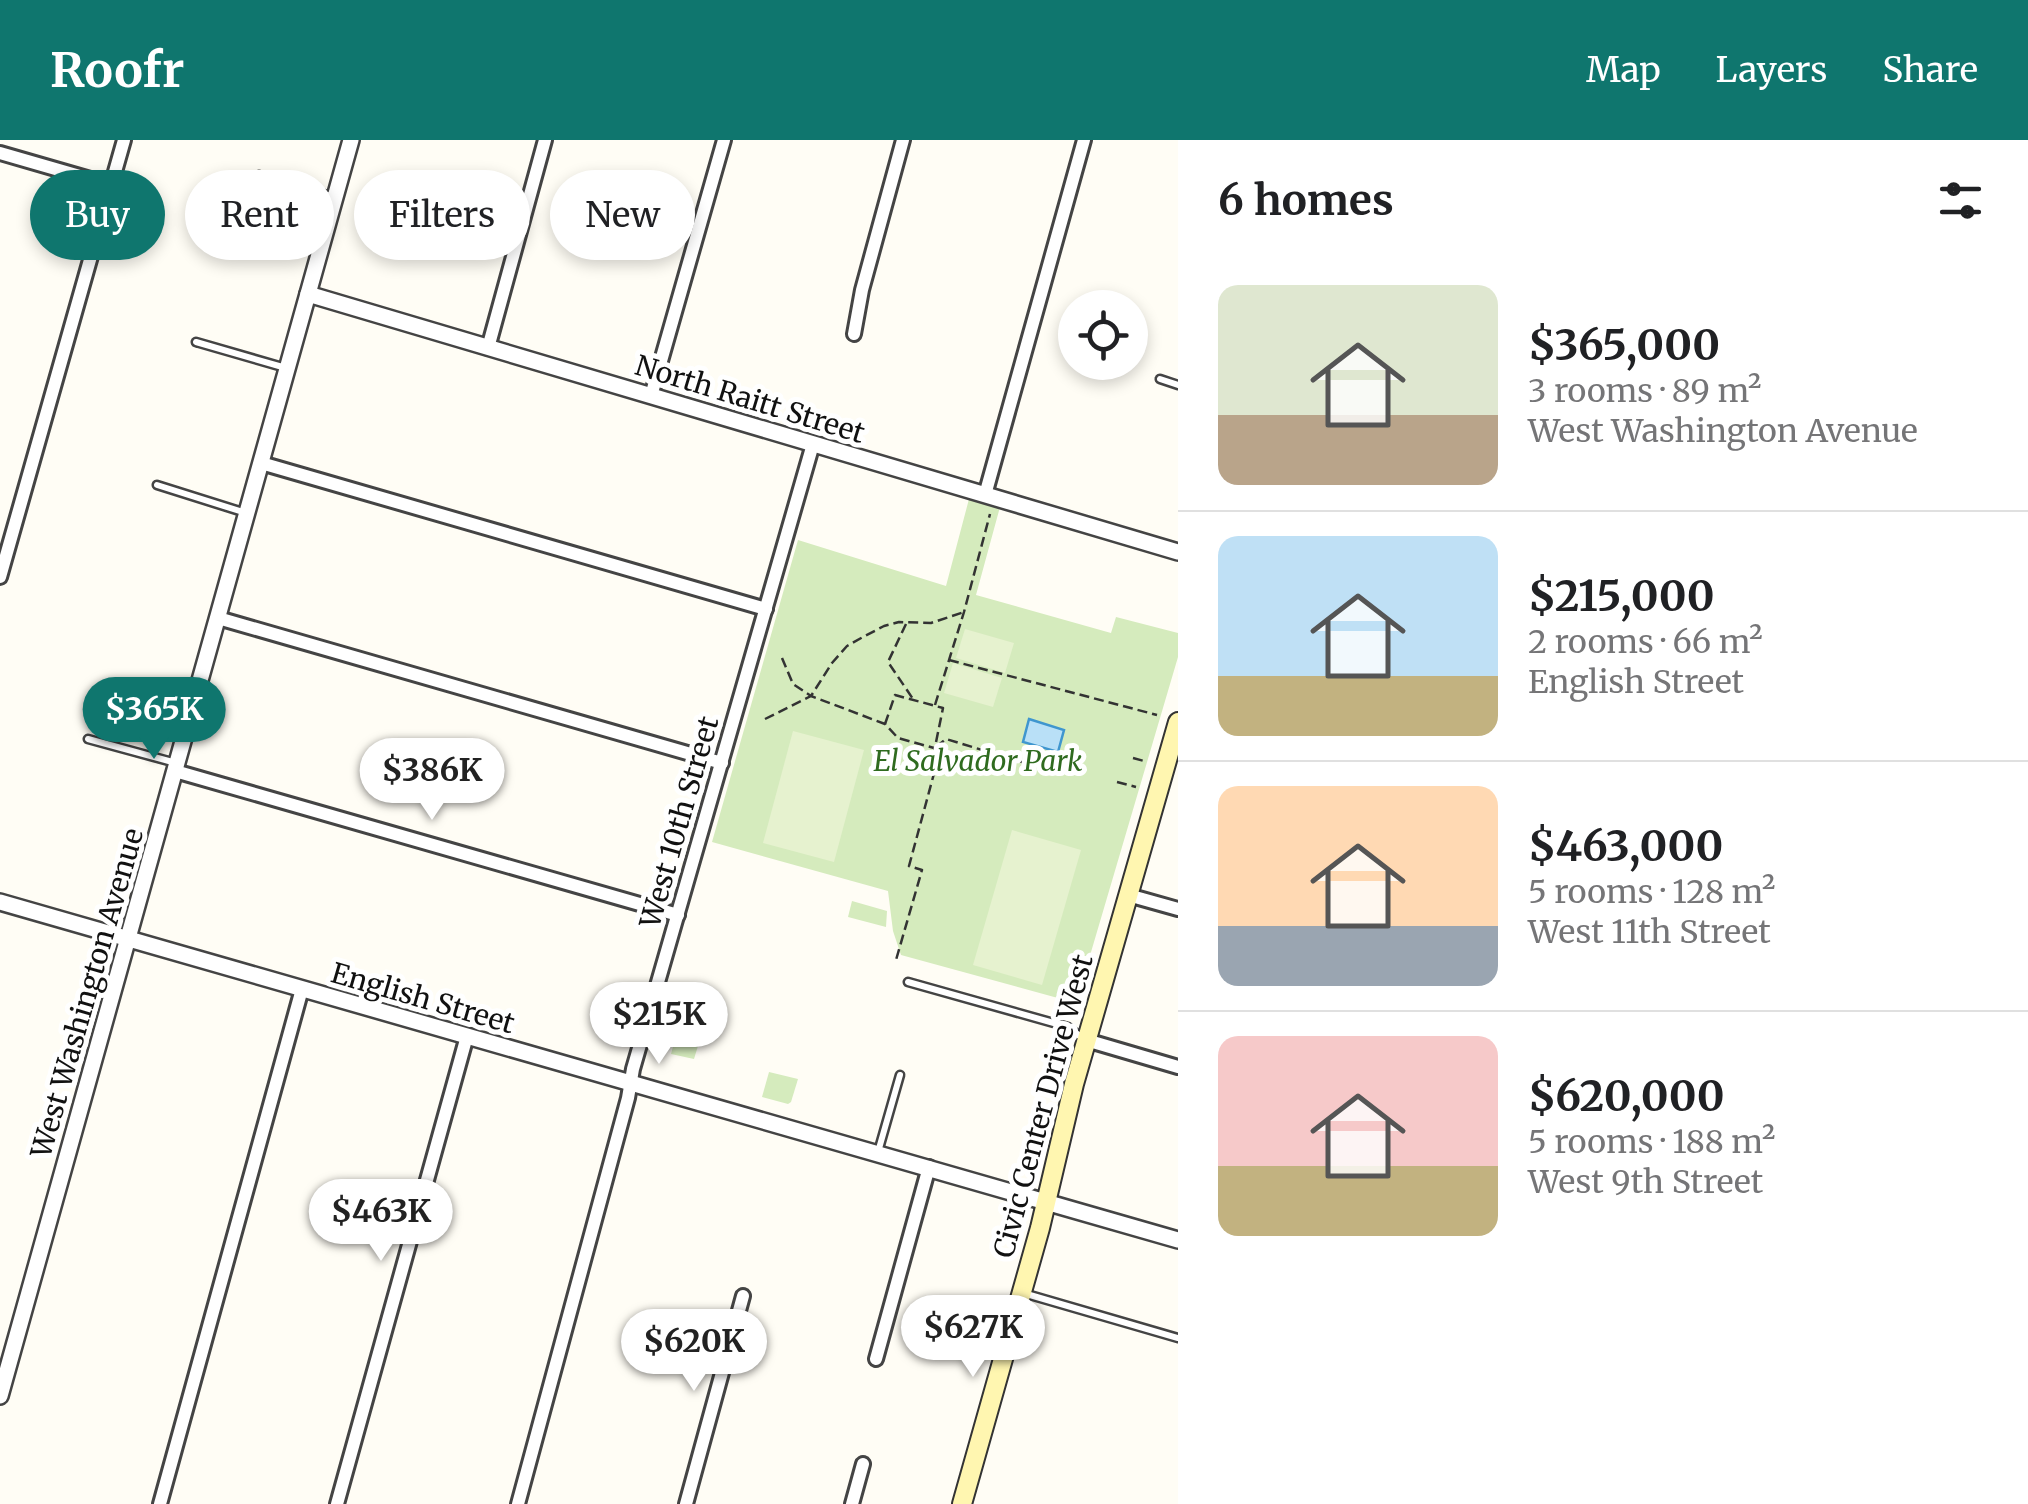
<!DOCTYPE html>
<meta charset="utf-8">
<style>
:root{--surface:#fff;--page:#f2f2f2;--text:#202124;--muted:#757577;--line:#e0e0e0;--accent:#0f766e}
body{margin:0;font-family:Merriweather,serif;background:var(--page);color:var(--text);height:100vh;display:flex;flex-direction:column;font-size:38px;white-space:nowrap}
*{box-sizing:border-box;margin:0}
p{font-size:32px;color:var(--muted)}
.icon{flex:none;width:55px;height:55px;fill:none;stroke:currentColor;stroke-width:2;stroke-linecap:round;stroke-linejoin:round}
.map{position:relative;flex:1;overflow:hidden}
.details{display:flex;flex-direction:column;background:var(--surface);width:850px}
.details>*{flex:none}
.guide{position:absolute;left:30px;top:30px;width:950px;height:90px;display:flex;gap:20px}
.controls{position:absolute;left:1058px;top:150px;display:grid;gap:20px}
.controls a{display:grid;place-items:center;width:90px;height:90px;border-radius:50%;background:var(--surface);box-shadow:0 5px 15px #0003;font-size:50px}
.price{position:absolute;translate:-50% -85px;padding:0 22px;border-radius:35px;background:#fff;color:#222;font-size:32px;line-height:65px;filter:drop-shadow(0 2px 5px #0008)}
.price::after{content:'';position:absolute;left:50%;top:60px;width:30px;height:22px;margin-left:-15px;background:inherit;clip-path:polygon(0 0,100% 0,50% 100%)}
.price.selected{background:var(--accent);color:#fff}
ul{padding:0;list-style:none}
li{display:flex;align-items:center;gap:30px;height:250px;padding:0 40px}
li+li{border-top:2px solid var(--line)}
li span{display:grid;place-items:center;flex:none;width:280px;height:200px;border-radius:20px;color:#555}
li>.icon{margin-inline-start:auto}
span .icon{width:120px;height:120px;fill:#fffc;stroke-width:1}
li b{font-size:42px}
h2{display:flex;justify-content:space-between;align-items:center;height:120px;padding:0 40px;font-size:42px}
.pill{padding:0 35px;border-radius:45px;background:var(--surface);box-shadow:0 5px 15px #0003;font-size:35px;line-height:90px}
.pill.selected{background:var(--accent);color:#fff}
header{display:flex;align-items:center;gap:60px;box-sizing:border-box;height:140px;padding:0 50px;background:var(--accent);color:#fff}
header strong{font-size:48px}
nav{display:flex;gap:55px;margin-inline-start:auto;font-size:35px}
main{display:flex;flex:1;min-height:0}
.map>svg:first-child{display:block}
.green{fill:#d5ebbd}
.pitch{fill:#e6f2cf}
.water{fill:#b9e0f7;stroke:#3f96cf;stroke-width:2.5}
.lines{fill:none;stroke-linecap:round;stroke-linejoin:round}
.service-casing{stroke:#444;stroke-width:11}
.minor-casing{stroke:#444;stroke-width:18}
.tertiary-casing{stroke:#444;stroke-width:20}
.secondary-casing{stroke:#333;stroke-width:22}
.path{stroke:#333;stroke-width:2.5;stroke-dasharray:10 5;stroke-linecap:butt}
.service{stroke:#fff;stroke-width:6}
.minor{stroke:#fff;stroke-width:12}
.tertiary{stroke:#fff;stroke-width:15}
.secondary{stroke:#fff6b0;stroke-width:18}
.labels{text-anchor:middle;stroke-width:10;stroke-linejoin:round;paint-order:stroke}
.street-label{font-size:28px;fill:#111;stroke:#fff}
.park-label{font-size:28px;font-style:italic;fill:#2f6b1f;stroke:#fff}
</style>
<header>
<strong>Roofr</strong>
<nav><a>Map</a><a>Layers</a><a>Share</a></nav>
</header>
<main>
<div class="map">
<svg width="1178" height="1364" viewBox="0 0 1178 1364">
<rect width="100%" height="100%" fill="#fffdf5"/>
<!-- green -->
<g class="green">
<polygon points="969,359 1000,367 976,455 1111,493 1116,477 1178,493 1178,517 1076,863 901,815 893,791 888,751 712,702 798,400 946,446"/>
<polygon points="852,761 887,771 886,787 848,777"/>
<polygon points="701,896 694,919 671,914 675,899"/>
<polygon points="769,932 798,939 791,962 788,964 762,957"/>
</g>
<!-- pitch -->
<g class="pitch">
<polygon points="965,489 1014,503 1005,533 956,518"/>
<polygon points="953,523 1002,538 993,567 944,553"/>
<polygon points="793,591 864,610 834,722 763,703"/>
<polygon points="1012,690 1081,710 1042,845 973,825"/>
</g>
<!-- water -->
<polygon class="water" points="1029,579 1064,590 1058,612 1023,602"/>
<g class="lines">
<!-- service casing -->
<g class="service-casing">
<g id="service">
<polyline points="259,35 334,57"/>
<polyline points="196,202 286,228"/>
<polyline points="1160,239 1178,245"/>
<polyline points="157,345 246,373"/>
<polyline points="88,599 176,623"/>
<polyline points="908,842 1068,887 1085,900"/>
<polyline points="878,1012 900,935"/>
<polyline points="1023,1153 1178,1198"/>
</g>
</g>
<!-- minor casing -->
<g class="minor-casing">
<g id="minor">
<polyline points="0,13 111,45"/>
<polyline points="854,194 862,150 903,0"/>
<polyline points="488,208 545,0"/>
<polyline points="651,256 724,0"/>
<polyline points="261,323 766,469"/>
<polyline points="985,355 1084,0"/>
<polyline points="0,437 124,0"/>
<polyline points="218,478 722,623"/>
<polyline points="175,631 678,775"/>
<polyline points="1128,755 1178,769"/>
<polyline points="1086,900 1178,927"/>
<polyline points="876,1219 929,1027"/>
<polyline points="160,1364 302,849"/>
<polyline points="337,1364 467,896"/>
<polyline points="518,1364 628,958 633,929 813,304"/>
<polyline points="686,1364 743,1156"/>
<polyline points="852,1364 863,1324"/>
</g>
</g>
<!-- tertiary casing -->
<g class="tertiary-casing">
<g id="tertiary">
<polyline points="308,154 1178,412"/>
<polyline points="0,762 1178,1100"/>
<polyline points="0,1256 351,0"/>
</g>
</g>
<!-- secondary casing -->
<g class="secondary-casing">
<polyline id="secondary" points="962,1364 1040,1088 1074,944 1178,582"/>
</g>
<!-- path -->
<g class="path">
<polyline points="906,484 888,522 913,559"/>
<polyline points="782,518 793,544 811,556 885,584 898,598 934,608 939,615 909,726 922,730 896,820"/>
<polyline points="949,520 1157,575"/>
<polyline points="935,565 964,472 990,374"/>
<polyline points="765,579 811,556 832,523 847,506 863,497 884,486 899,482 931,483 964,472"/>
<polyline points="885,584 895,555 943,568 935,607"/>
<polyline points="936,607 946,599 1035,626"/>
<polyline points="1133,618 1144,621"/>
<polyline points="1117,642 1136,647"/>
</g>
<!-- service -->
<use href="#service" class="service"/>
<!-- minor -->
<use href="#minor" class="minor"/>
<!-- tertiary -->
<use href="#tertiary" class="tertiary"/>
<!-- secondary -->
<use href="#secondary" class="secondary"/>
</g>
<g class="labels">
<!-- street labels -->
<g class="street-label">
<text transform="translate(750 259) rotate(17)" y="10">North Raitt Street</text>
<text transform="translate(679 682) rotate(-74)" y="10">West 10th Street</text>
<text transform="translate(87 853) rotate(-74)" y="10">West Washington Avenue</text>
<text transform="translate(423 858) rotate(16)" y="10">English Street</text>
<text transform="translate(1043 966) rotate(-75)" y="10">Civic Center Drive West</text>
</g>
<!-- park labels -->
<g class="park-label">
<text x="978" y="631">El Salvador Park</text>
</g>
</g>
</svg>
<div class="controls">
<a><svg class="icon" aria-label="locate" viewBox="0 0 24 24"><circle cx="12" cy="12" r="6"/><path d="M12 2v4M12 18v4M2 12h4M18 12h4"/></svg></a>
</div>
<b class="price selected" style="left:154px;top:622px">$365K</b>
<b class="price" style="left:432px;top:683px">$386K</b>
<b class="price" style="left:659px;top:927px">$215K</b>
<b class="price" style="left:381px;top:1124px">$463K</b>
<b class="price" style="left:973px;top:1240px">$627K</b>
<b class="price" style="left:694px;top:1254px">$620K</b>
<div class="guide">
<a class="pill selected">Buy</a>
<a class="pill">Rent</a>
<a class="pill">Filters</a>
<a class="pill">New</a>
</div>
</div>
<section class="details">
<h2>6 homes<svg class="icon" aria-label="filters" viewBox="0 0 24 24"><path d="M4 7h16M4 17h16"/><circle cx="9" cy="7" r="2"/><circle cx="15" cy="17" r="2"/></svg></h2>
<ul>
<li><span style="background:linear-gradient(#dfe7d0 65%,#b9a48a 0)"><svg class="icon" aria-label="home" viewBox="0 0 24 24"><path d="M3 11l9-7 9 7M6 9v11h12V9"/></svg></span><div><b>$365,000</b><p>3 rooms · 89 m²</p><p>West Washington Avenue</p></div></li>
<li><span style="background:linear-gradient(#bfe0f5 70%,#c2b280 0)"><svg class="icon" aria-label="home" viewBox="0 0 24 24"><path d="M3 11l9-7 9 7M6 9v11h12V9"/></svg></span><div><b>$215,000</b><p>2 rooms · 66 m²</p><p>English Street</p></div></li>
<li><span style="background:linear-gradient(#ffd9b3 70%,#9aa5b1 0)"><svg class="icon" aria-label="home" viewBox="0 0 24 24"><path d="M3 11l9-7 9 7M6 9v11h12V9"/></svg></span><div><b>$463,000</b><p>5 rooms · 128 m²</p><p>West 11th Street</p></div></li>
<li><span style="background:linear-gradient(#f6c9c9 65%,#c2b280 0)"><svg class="icon" aria-label="home" viewBox="0 0 24 24"><path d="M3 11l9-7 9 7M6 9v11h12V9"/></svg></span><div><b>$620,000</b><p>5 rooms · 188 m²</p><p>West 9th Street</p></div></li>
</ul>
</section>
</main>
